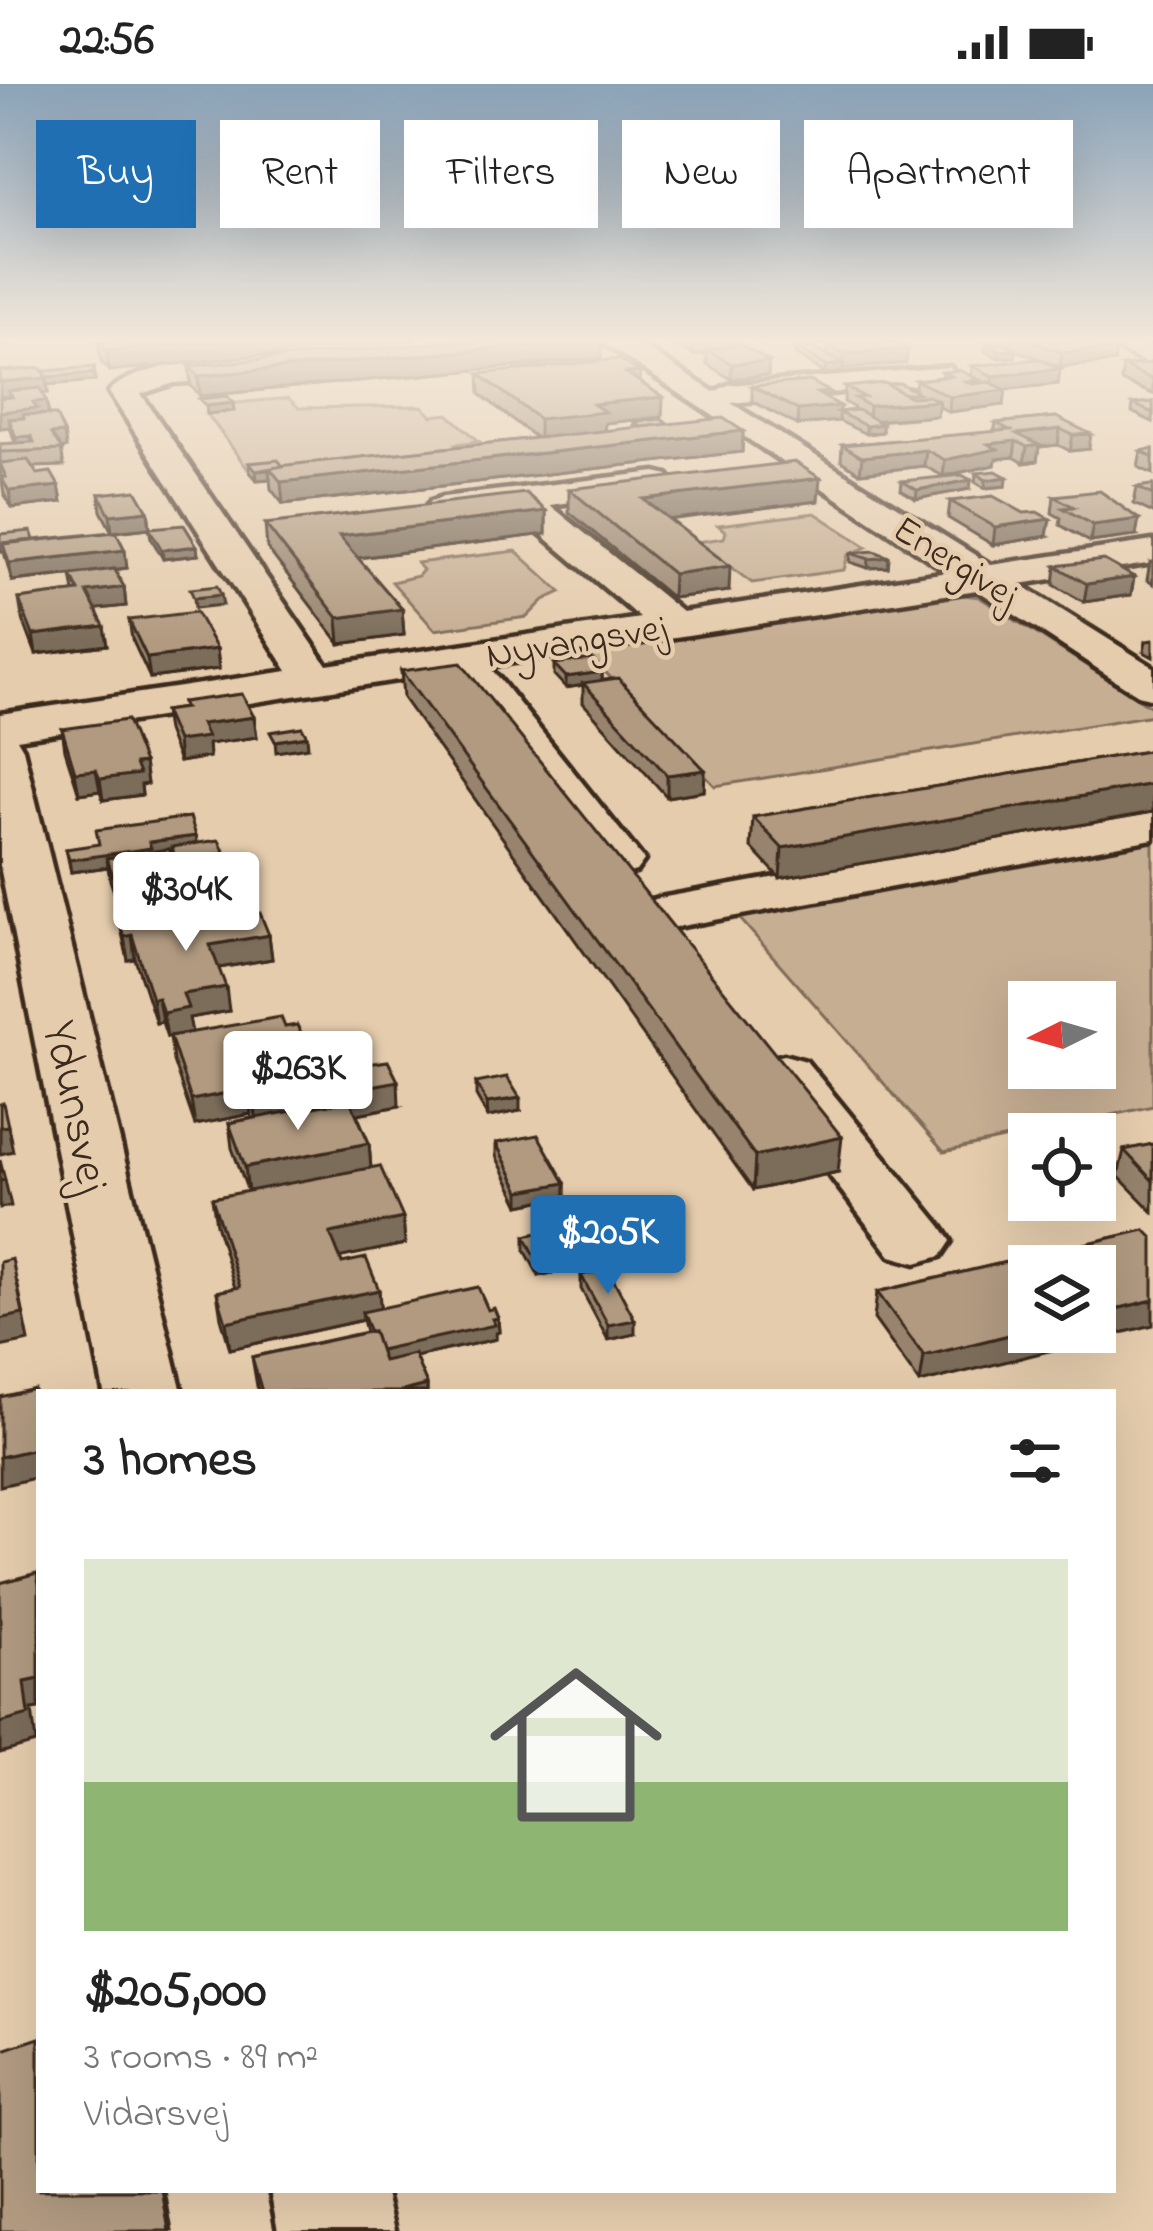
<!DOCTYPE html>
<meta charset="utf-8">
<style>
:root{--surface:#fff;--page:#f2f2f2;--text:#222;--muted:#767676;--accent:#1f6fb2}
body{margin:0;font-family:"Indie Flower",sans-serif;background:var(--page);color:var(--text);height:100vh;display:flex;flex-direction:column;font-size:45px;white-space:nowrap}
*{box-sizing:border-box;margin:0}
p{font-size:39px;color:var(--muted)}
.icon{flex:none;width:66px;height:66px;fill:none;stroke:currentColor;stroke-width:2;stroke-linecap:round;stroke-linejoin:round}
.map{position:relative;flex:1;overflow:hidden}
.side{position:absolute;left:36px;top:1305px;width:1080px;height:804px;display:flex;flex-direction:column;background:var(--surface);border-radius:0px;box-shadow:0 12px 48px #0002}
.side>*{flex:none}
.guide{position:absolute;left:36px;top:36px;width:1083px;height:108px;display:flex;gap:24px}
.needle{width:78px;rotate:265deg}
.fabs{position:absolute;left:1008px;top:897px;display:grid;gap:24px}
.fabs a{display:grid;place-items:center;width:108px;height:108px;border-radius:0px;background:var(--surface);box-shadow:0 12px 48px #0002;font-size:60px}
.price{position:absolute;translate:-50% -102px;padding:0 27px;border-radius:12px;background:#fff;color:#222;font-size:39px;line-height:78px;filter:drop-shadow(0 3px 6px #0008)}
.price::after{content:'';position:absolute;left:50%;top:72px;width:36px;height:27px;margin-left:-18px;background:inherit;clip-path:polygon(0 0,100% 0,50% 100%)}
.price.selected{background:var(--accent);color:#fff}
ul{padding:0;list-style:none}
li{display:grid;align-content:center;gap:24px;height:636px;padding:0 48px}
li span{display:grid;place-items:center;height:372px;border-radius:0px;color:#555}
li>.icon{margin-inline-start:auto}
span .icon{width:216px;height:216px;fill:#fffc;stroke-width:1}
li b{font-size:51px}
h2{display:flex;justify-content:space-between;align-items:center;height:144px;padding:0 48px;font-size:51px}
.pill{padding:0 42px;border-radius:0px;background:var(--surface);box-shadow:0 12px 48px #0002;font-size:42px;line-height:108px}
.pill.selected{background:var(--accent);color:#fff}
.status{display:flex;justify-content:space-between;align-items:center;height:84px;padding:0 60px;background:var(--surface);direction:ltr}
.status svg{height:33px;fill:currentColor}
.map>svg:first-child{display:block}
.green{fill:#c6ae93;stroke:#806c58;stroke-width:3;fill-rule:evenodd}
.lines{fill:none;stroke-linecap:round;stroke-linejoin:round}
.minor-casing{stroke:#3b2a1e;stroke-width:9}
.minor{fill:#e5ccad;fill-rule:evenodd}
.wall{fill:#98846e;stroke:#3b2a1e;stroke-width:3}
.shaded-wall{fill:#7c6c5a;stroke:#3b2a1e;stroke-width:3}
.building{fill:#b19a80;stroke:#3b2a1e;stroke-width:3}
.labels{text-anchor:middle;stroke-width:9;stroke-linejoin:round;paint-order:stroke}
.far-street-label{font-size:39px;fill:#3b2a1e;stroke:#e5ccad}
.street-label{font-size:48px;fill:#3b2a1e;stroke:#e5ccad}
</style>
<div class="status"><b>22:56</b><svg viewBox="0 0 49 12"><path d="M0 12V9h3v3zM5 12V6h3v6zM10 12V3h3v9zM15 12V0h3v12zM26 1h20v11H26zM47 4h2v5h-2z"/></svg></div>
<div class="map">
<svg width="1153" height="2147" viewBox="0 0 1153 2147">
<rect width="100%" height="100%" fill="#e5ccad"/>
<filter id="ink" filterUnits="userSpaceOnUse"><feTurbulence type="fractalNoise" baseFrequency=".00833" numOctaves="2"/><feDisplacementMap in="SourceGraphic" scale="24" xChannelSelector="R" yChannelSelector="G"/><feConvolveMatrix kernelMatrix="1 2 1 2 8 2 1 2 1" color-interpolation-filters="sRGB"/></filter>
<g filter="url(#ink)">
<!-- green -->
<g class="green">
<polygon points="288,314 299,324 422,322 432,332 448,330 479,357 456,360 466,372 250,388 207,330 233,327 227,320"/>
<polygon points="815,429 867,463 848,471 844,486 752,499 697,458 724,454 726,448 718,441"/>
<polygon points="516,467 561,508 544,516 527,533 435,546 392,498 418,492 423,486 417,479"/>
<polygon points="948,509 979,513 1153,624 1153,631 715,702 584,566"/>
<path d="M1153,754V1022L944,1068L735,829ZM1029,918H1095V984H1029Z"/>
</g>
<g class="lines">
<!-- minor casing -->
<g class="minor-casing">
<g id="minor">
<path d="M598,255H631L714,308L728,301L950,283L954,289L950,295L940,298L731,319L991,481L1153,457V479L1020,500L1153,583V615L1138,611L977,506L489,582L644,776L636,787L618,792L600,787L449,588L17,655L23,665L182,1308H104L0,782V630L288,587L109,308C133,279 252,267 288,276L292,282L278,291L174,299L141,310L327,581L640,534L513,426L443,435L431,431L425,424L431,417L443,413L656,388L668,391L673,398L668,405L550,421L682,528L948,488Z"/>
<polygon points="1096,255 1133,255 1153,264 1153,282"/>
<polygon points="1153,725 1153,755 660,846 641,842 633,830 641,818 660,814"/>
<polygon points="784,971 806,977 941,1142 951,1157 941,1172 916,1179 891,1172 753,990 762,977"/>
<polygon points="270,2106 384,2106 394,2147 278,2147"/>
</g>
</g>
<!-- minor -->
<use href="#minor" class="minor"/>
</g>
<!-- wall -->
<g class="wall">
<polygon points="130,255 109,287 101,278 98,259"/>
<polygon points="601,255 601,274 200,312 191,302 189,282"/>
<polygon points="669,255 739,255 738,260 769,277 768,291 731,295 707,280 707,270 693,271 669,257"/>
<polygon points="1010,255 1097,255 1114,278 1060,283 1016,266 1015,273 998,274 985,267 986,260 1010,262"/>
<polygon points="827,261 906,279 843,284 842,288 825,290 795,270 795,263 827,271"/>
<polygon points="1153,279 1153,310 1121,297 1123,282"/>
<polygon points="972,282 1060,285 1058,300 1005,305 1004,321 949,328 938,322 937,332 876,337 882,340 882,348 866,350 839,337 797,341 752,317 752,302 829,316 840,322 840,328 854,326 854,324 844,318 845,303 915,307 916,296 942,293 943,288 971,292"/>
<polygon points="94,283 95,297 48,301 47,298 48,309 42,309 46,317 49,331 64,349 66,364 61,365 64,382 33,383 37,390 59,402 62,418 12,424 4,410 0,386 0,360 15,359 10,343 0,344 9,313 0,313 45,291"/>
<polygon points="515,283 640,288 640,298 663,313 662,333 605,339 604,347 634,344 634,338 743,347 742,368 283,420 271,405 270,395 257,396 250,388 249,379 283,382 536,354 480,310 479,290 515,287"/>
<polygon points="1153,318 1153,338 1132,328 1133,320"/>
<polygon points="1056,333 1089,365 1070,367 1058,361 1039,363 1037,377 1024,379 1014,373 996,375 995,381 943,392 924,382 860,389 841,377 842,361 994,348 996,339"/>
<polygon points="1153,365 1153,390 1138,383 1141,367"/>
<polygon points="976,389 1007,393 1006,402 985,404 975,398"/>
<polygon points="971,396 970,405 916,415 901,406 902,397"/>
<polygon points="1153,401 1153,429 1134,420 1137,403"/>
<polygon points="569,405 818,417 669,435 729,507 672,514 569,428"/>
<polygon points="99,410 148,427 150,444 198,471 163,475 151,454 149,444 116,448 127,484 114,486 124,503 126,522 96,525 107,561 36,570 22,533 19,515 74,508 71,491 77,490 12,497 4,468 2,468 0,461 0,450 34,456 112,448 101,427"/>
<polygon points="1054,412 1136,452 1090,458 1060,441 1061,434 1052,429"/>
<polygon points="950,417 1047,452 993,461 948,434"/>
<polygon points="546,427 546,450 358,474 402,525 404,551 340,560 267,464 265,440"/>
<polygon points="851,469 889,473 888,483 868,484 850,478"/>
<polygon points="1150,478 1153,478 1153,500 1147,496"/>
<polygon points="1056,482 1134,493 1131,511 1084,518 1054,501"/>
<polygon points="129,536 217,565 219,585 150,594 132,555"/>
<polygon points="1153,556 1153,573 1144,568 1146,557"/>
<polygon points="554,580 602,588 602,596 705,686 704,707 667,713 583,619 583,601 566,604 554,591"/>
<polygon points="401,587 838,1088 753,1106 403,614"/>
<polygon points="182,618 254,633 257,653 208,660 209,673 179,678 167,647 164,627 183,624"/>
<polygon points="62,645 144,679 147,700 141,701 142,711 103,716 100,707 79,710 65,666"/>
<polygon points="1153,666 1153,728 780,794 751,763 753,733"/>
<polygon points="196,752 197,760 226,781 178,788 172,767 170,767 188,813 191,836 177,838 178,842 269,851 272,875 219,884 229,927 189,934 191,948 309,985 303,986 305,989 399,1022 357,1030 369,1059 371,1084 403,1134 405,1160 340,1173 342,1179 379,1206 380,1224 488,1226 498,1234 499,1248 496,1249 496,1255 415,1273 427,1301 427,1308 258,1308 252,1273 366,1248 363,1236 230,1265 221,1234 217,1208 235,1204 216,1140 212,1114 248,1108 232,1064 229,1039 252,1034 251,1030 195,1041 173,977 170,952 167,953 162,938 156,939 135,875 128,876 120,840 124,839 110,796 108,783 71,788 66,765"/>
<polygon points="476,999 520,1027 488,1033 476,1012"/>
<polygon points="496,1059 565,1099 565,1112 520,1121 496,1072"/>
<polygon points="1153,1060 1153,1128 1118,1092 1124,1066"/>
<polygon points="1145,1146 920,1299 874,1235 877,1208"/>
<polygon points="525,1152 573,1170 573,1184 539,1192 525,1166"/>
<polygon points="581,1191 635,1250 608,1256 581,1205"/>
</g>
<!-- shaded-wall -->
<g class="shaded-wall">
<polygon points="0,255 8,255 9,262 0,263"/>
<polygon points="227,255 416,255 109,287 107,267"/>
<polygon points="601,255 601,274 200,312 198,292"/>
<polygon points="713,255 739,255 738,267 708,266 707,270 693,271 693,257"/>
<polygon points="806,255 842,255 841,258 806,261"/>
<polygon points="1116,264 1114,278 1060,283 1062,269"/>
<polygon points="908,265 906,279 843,285 844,270"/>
<polygon points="1016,266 1015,273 998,274 999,267"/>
<polygon points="769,277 768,291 731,295 732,280"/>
<polygon points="843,280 842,288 825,290 826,282"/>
<polygon points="1060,285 1058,300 991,307 993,292"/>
<polygon points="640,288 640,308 626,289"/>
<polygon points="94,289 95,297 48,301 47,293"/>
<polygon points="46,294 48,309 11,312 8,307 9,312 0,313 0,298"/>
<polygon points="979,296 978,309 1006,306 1004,321 949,328 950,313 966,297"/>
<polygon points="663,313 662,333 605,339 604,349 539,356 539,335 593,320"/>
<polygon points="46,317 49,332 9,335 10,343 0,344 0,328 33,318"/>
<polygon points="939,317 937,332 868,337 869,322"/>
<polygon points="233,319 234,327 207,330 206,322"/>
<polygon points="840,322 839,337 797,341 798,326"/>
<polygon points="882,340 882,348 866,350 866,342"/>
<polygon points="1060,345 1058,361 1039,363 1037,377 1024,379 1027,363 1017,350"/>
<polygon points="743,347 742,368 283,420 281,398"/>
<polygon points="64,349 66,364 53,366 51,350"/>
<polygon points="1091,350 1089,365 1070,367 1073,351"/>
<polygon points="31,352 33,367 19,368 16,353"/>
<polygon points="1016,357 1014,373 996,375 995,381 943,392 945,376 988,360"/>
<polygon points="926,366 924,382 860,389 862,373"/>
<polygon points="269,386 270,395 257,396 256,387"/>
<polygon points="1007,393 1006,402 985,404 986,396"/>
<polygon points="820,394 818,417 643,439 643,415"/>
<polygon points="971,396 970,405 916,415 917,406"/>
<polygon points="59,402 62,418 12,424 9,407"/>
<polygon points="148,427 150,444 112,448 110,431"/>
<polygon points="546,427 546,450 341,476 339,452"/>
<polygon points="1050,435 1047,452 993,461 995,443"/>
<polygon points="1139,435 1136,452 1090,458 1093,441"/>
<polygon points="197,462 198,471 163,475 162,466"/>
<polygon points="125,466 127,484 12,497 9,479"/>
<polygon points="889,473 888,483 868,484 869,475"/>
<polygon points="730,482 729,507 672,514 673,490"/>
<polygon points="1134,493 1131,511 1084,518 1087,500"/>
<polygon points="124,503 126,522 90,526 87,508"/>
<polygon points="221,511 223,521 195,524 194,514"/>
<polygon points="402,525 404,551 340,560 338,534"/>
<polygon points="104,542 107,561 36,570 33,551"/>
<polygon points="217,565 219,585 150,594 147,574"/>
<polygon points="602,588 602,598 566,604 566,593"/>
<polygon points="254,633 257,653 208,660 209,673 179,678 177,657 201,640"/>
<polygon points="307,652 308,663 276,668 275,657"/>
<polygon points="144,679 147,700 141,701 142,711 103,716 100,695 135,680"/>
<polygon points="96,686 100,707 79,710 75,688"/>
<polygon points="705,686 704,707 667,713 667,691"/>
<polygon points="1153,700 1153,728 780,794 782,764"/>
<polygon points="196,752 198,763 107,774 108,783 71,788 69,776 149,758"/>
<polygon points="225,769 226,781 178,788 176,776"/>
<polygon points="188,813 191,836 126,847 123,824"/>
<polygon points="132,851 135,875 128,876 124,853"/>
<polygon points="269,851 272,875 213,885 210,861"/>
<polygon points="226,903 229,927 189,934 192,948 167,953 163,929 183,910"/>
<polygon points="158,914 162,938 156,939 152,915"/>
<polygon points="306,960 309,985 296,987 293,962"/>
<polygon points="398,997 399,1022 258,1049 255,1024"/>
<polygon points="248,1005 251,1030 195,1041 191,1016"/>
<polygon points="520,1014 520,1027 488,1033 487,1019"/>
<polygon points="8,1042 13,1067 0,1070 0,1043"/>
<polygon points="842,1053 838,1088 753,1106 755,1072"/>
<polygon points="369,1059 371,1085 248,1109 245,1083"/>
<polygon points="5,1096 11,1122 0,1124 0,1097"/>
<polygon points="565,1099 565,1112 520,1121 520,1107"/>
<polygon points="403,1134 405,1160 333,1175 330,1149"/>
<polygon points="573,1170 573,1184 539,1192 538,1178"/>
<polygon points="18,1202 29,1257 0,1263 0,1235"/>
<polygon points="379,1206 381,1233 362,1228 363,1236 230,1265 226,1238"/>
<polygon points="1153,1216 1153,1241 920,1299 924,1272 1029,1246 1029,1248 1095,1248 1095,1230"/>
<polygon points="498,1234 499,1248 496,1249 496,1255 379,1281 377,1267"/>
<polygon points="635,1236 635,1250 608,1256 608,1241"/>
<polygon points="427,1301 427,1308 399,1308"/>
<polygon points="39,1364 39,1393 0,1402 0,1373"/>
<polygon points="39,1595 39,1625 32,1626 36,1659 0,1669 0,1639 25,1598"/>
<polygon points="162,2106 165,2106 172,2147 169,2147"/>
</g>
<!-- building -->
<g class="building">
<polygon points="130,255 227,255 107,267 98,259"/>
<polygon points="478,255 592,255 198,292 189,282"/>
<polygon points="1026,255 1063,255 1067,257 1097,255 1116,264 1062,269"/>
<polygon points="890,256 908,265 844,270 827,261"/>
<polygon points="1002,259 1016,266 999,267 986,260"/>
<polygon points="739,260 769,277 732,280 708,266"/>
<polygon points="795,263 812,264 843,280 826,282"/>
<polygon points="619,275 640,288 626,289 663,313 593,320 605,328 539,335 479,290"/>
<polygon points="1038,275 1060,285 993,292 972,282"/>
<polygon points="1153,279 1153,296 1123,282"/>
<polygon points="540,281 544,284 519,286 515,283"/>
<polygon points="94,283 94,289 47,293 44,287"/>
<polygon points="41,284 46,294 0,298 0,287"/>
<polygon points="959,286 979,296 966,297 972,300 990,298 1006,306 950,313 916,296 951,292 943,288"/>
<polygon points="810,297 830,308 817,309 840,322 798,326 752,302"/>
<polygon points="884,299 911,313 928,312 939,317 869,322 855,314 864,313 845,303"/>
<polygon points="900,299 918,309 905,310 887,300"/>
<polygon points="40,304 46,317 33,318 37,324 0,328 0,314 12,313 8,307"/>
<polygon points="227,312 233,319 206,322 199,315"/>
<polygon points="1153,318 1153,329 1133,320"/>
<polygon points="858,326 882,340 866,342 838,328"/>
<polygon points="23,330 56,331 64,349 51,350 62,366 0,368 0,360 34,358 31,352 16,353 9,335 24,334"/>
<polygon points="1056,333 1091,350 1073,351 1060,345 1017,350 1039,361 1027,363 1016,357 988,360 997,365 945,376 926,366 862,373 842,361 1010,346 996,339"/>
<polygon points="723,334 743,347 281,398 269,383"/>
<polygon points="661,335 668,340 641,343 634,338"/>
<polygon points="1153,365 1153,373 1141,367"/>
<polygon points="28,376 37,390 51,388 59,402 9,407 1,393 6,393 0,379"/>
<polygon points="278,376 283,382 256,387 249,379"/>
<polygon points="795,378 820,394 643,415 730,482 673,490 569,405"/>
<polygon points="996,387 1007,393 986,396 976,389"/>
<polygon points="962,391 971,396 917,406 902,397"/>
<polygon points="1153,401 1153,411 1137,403"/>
<polygon points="136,406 148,427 110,431 99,410"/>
<polygon points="1100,407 1139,435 1093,441 1063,424 1074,423 1054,412"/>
<polygon points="526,409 546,427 339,452 402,525 338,534 265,440"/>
<polygon points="993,412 1024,429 1037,428 1050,435 995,443 950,417"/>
<polygon points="184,441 197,462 162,466 149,444"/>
<polygon points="31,447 34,456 0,459 0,450"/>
<polygon points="116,448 125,466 9,479 3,460"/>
<polygon points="874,467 889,473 869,475 851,469"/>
<polygon points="1104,476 1134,493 1087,500 1056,482"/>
<polygon points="114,485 124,503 87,508 104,542 33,551 19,515 79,507 71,491"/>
<polygon points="217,502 221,511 194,514 190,505"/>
<polygon points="196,528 217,565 147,574 129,536"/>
<polygon points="591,575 602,588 566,593 554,580"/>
<polygon points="461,579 842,1053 755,1072 401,587"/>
<polygon points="618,594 705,686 667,691 583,599"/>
<polygon points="242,610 254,633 201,640 207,653 177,657 164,627 185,624 182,618"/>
<polygon points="127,636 144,679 135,680 139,690 100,695 96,686 75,688 62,645"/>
<polygon points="302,643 307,652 275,657 270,648"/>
<polygon points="1153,666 1153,700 782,764 753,733"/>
<polygon points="190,733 196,752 149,758 151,764 69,776 66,765 99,760 96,746"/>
<polygon points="219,756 225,769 176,776 172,763"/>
<polygon points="169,765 188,813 123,824 107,774"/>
<polygon points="260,829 269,851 210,861 226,903 183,910 188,924 163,929 158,914 152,915 132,851 124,853 120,840 175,831 178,842"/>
<polygon points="281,933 285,943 297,941 306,960 293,962 305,989 388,977 398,997 255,1024 248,1005 191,1016 170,952"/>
<polygon points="507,993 520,1014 487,1019 476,999"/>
<polygon points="350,1016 369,1059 245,1083 229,1039"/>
<polygon points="3,1019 8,1042 0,1043 0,1020"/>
<polygon points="538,1051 565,1099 520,1107 496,1059"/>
<polygon points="1153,1060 1153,1097 1124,1066"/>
<polygon points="0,1076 5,1096 0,1097"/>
<polygon points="380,1082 403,1134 330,1149 342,1179 366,1174 379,1206 226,1238 217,1208 240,1203 212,1114"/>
<polygon points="559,1144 573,1170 538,1178 525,1152"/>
<polygon points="1145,1146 1153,1154 1153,1216 1095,1230 1095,1182 1029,1182 1029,1246 924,1272 877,1208"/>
<polygon points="12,1175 23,1230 0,1235 0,1178"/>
<polygon points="608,1185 635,1236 608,1241 581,1191"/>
<polygon points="478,1203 488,1226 494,1224 498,1234 492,1235 495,1241 379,1266 373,1247 370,1248 362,1228"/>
<polygon points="373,1247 383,1277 414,1270 427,1301 399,1308 262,1308 252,1273"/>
<polygon points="34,1305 39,1336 39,1364 0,1373 0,1313"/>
<polygon points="37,1489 39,1501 39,1595 25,1598 29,1631 0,1639 0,1499"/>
<polygon points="39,1954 39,2106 162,2106 169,2147 0,2147 0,1967"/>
</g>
</g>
<!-- sky -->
<linearGradient id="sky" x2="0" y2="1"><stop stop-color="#8aa2b8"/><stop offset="0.46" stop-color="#f3e8da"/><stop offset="1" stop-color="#f3e8da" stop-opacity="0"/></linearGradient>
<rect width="1153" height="556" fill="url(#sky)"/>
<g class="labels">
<!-- far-street labels -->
<g class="far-street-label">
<text transform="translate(957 476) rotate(32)" y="14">Energivej</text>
<text transform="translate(576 555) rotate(-9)" y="14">Nyvangsvej</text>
</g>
<!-- street labels -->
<g class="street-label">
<text transform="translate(79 1022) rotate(78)" y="17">Ydunsvej</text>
</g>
</g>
</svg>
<div class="fabs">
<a><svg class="needle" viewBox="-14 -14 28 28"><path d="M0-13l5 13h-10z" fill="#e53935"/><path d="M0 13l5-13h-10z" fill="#767676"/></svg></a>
<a><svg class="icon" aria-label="locate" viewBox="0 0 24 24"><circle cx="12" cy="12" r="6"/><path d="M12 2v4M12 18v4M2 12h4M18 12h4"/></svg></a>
<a><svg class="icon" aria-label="layers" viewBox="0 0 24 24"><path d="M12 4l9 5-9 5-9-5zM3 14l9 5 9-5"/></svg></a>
</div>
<b class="price" style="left:186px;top:870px">$304K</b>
<b class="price" style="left:298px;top:1049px">$263K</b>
<b class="price selected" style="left:608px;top:1213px">$205K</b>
<div class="guide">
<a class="pill selected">Buy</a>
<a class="pill">Rent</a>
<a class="pill">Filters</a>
<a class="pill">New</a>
<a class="pill">Apartment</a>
</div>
<section class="side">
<h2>3 homes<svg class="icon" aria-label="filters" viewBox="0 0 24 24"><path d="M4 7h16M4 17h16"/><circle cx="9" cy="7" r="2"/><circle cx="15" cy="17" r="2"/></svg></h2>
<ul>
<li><span style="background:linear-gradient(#dfe7d0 60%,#8fb573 0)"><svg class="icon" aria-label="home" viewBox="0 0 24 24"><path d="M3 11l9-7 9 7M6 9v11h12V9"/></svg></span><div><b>$205,000</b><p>3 rooms · 89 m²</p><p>Vidarsvej</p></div></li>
</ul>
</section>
</div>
